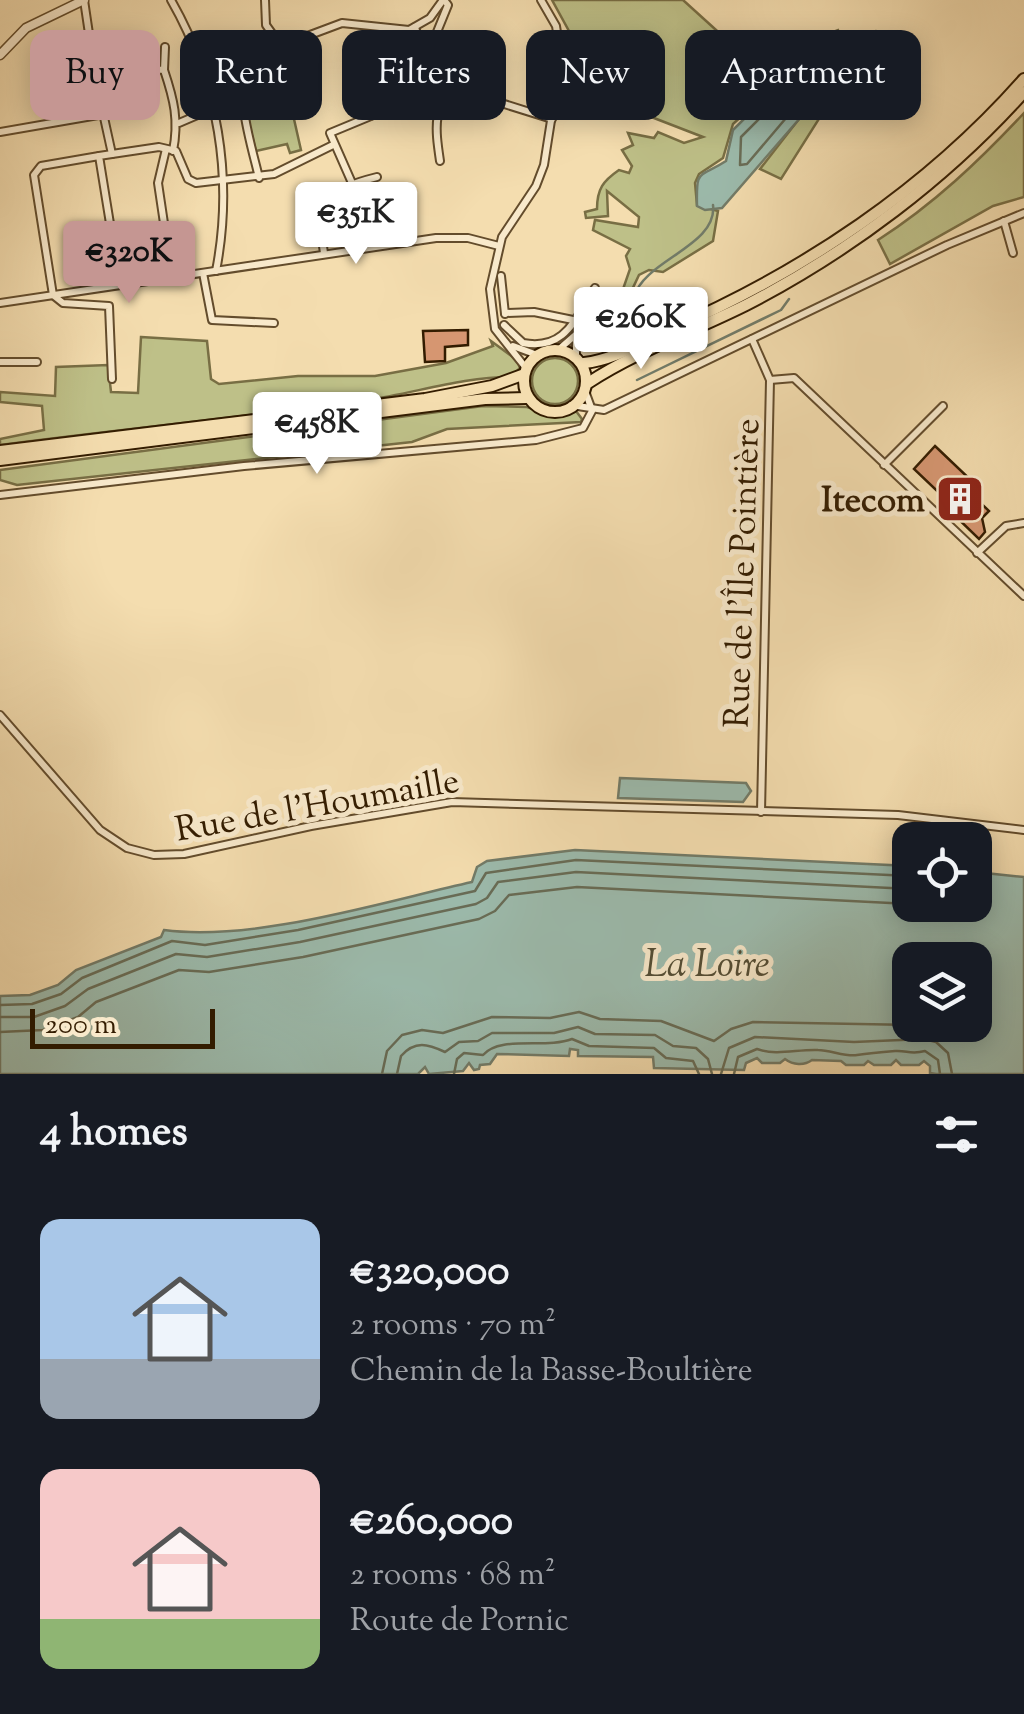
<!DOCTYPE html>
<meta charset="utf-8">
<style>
:root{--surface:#171b24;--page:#20242c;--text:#f1f3f6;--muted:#9ea1a6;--accent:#c59692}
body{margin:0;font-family:"Sorts Mill Goudy",serif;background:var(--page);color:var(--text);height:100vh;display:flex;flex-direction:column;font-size:38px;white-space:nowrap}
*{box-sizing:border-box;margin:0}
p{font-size:32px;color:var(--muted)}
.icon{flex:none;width:55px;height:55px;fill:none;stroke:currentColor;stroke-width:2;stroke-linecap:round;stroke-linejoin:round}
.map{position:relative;height:1074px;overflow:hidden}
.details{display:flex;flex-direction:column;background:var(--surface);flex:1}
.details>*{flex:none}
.hud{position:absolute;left:30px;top:30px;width:965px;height:90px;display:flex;gap:20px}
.tools{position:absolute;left:892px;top:822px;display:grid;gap:20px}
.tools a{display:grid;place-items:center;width:100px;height:100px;border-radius:20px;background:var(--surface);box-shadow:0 5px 25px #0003;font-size:50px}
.scale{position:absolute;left:30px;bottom:25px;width:185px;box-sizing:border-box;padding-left:10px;border:5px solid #331c00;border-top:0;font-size:28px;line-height:35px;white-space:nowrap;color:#331c00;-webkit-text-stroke:8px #f8e9cb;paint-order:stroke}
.price{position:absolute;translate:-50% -85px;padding:0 22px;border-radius:10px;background:#fff;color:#222;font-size:32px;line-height:65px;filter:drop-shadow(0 2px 5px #0008)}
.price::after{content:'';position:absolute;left:50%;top:60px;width:30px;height:22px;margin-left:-15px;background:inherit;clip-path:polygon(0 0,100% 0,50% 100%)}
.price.active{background:var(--accent);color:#111}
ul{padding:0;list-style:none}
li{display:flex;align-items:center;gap:30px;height:250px;padding:0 40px}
li span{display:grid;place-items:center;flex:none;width:280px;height:200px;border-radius:20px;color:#555}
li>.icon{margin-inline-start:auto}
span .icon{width:120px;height:120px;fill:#fffc;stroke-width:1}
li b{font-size:42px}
h2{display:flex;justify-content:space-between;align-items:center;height:120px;padding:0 40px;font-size:42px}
.pill{padding:0 35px;border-radius:20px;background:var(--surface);box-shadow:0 5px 25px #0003;font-size:35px;line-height:90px}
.pill.active{background:var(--accent);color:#111}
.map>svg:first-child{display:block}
.green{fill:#bec088;stroke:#786e44;stroke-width:2.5}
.water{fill:#9cbbad;stroke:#727b68;stroke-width:2.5;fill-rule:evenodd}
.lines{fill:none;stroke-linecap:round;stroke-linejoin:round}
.shore{stroke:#686c56;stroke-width:2.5}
.stream{stroke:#727b68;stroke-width:2.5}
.building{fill:#d69671;stroke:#331c00;stroke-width:2.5}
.minor-casing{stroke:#634c2c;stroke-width:10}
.tertiary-casing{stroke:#634c2c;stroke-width:11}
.primary-casing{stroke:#331c00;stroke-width:14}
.trunk-casing{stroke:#331c00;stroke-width:14}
.minor{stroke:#f8e9cb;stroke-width:6}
.tertiary{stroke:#f8e9cb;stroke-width:8}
.primary{stroke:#f4ddaf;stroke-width:10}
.trunk{stroke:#f4ddaf;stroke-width:10}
.labels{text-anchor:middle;stroke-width:10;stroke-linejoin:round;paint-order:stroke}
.poi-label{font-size:35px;font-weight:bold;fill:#331c00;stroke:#f8e9cb;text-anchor:end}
.street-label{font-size:35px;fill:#331c00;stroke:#f8e9cb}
.water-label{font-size:38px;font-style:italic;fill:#524c34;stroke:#f8e9cb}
</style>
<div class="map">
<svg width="1024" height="1074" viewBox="0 0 1024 1074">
<rect width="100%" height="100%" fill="#f4ddaf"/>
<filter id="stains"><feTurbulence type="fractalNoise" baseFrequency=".002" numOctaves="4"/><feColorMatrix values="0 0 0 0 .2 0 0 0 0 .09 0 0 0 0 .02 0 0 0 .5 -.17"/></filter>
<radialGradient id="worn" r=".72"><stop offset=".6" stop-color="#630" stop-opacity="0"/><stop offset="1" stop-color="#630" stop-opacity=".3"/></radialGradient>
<!-- green -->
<g class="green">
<path d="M552,0H683L758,68L765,58L838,30L853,65L781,179L760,169L806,110L803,89L780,81L733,124L723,158L699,174L695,183L697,205L718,211L713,241L663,272L649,270L639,275L630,294L622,292L630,269L626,256L630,249L593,230L595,220L638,227L639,217L607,191L608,216L586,218L585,212L597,209C597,189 603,181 619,170L629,173L632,166L622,150L633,145L628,133L654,138L658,132L684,143L703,137L641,113L630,51L569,31Z"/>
<polygon points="289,97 301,150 290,153 287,144 256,151 246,112"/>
<path d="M1024,113V197L993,206L890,264L878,240C934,204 979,161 1024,113Z"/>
<path d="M141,337L207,341L211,379L219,384L298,376H375L446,363L493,346L491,341L517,360L520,368L511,377C463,377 415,393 367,400C245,417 122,429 0,445V439L44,430L42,406L0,402V392L55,396L56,367L108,365L111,392L138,393Z"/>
<circle cx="555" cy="381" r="23"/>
<polygon points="483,406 527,407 550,415 576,411 582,419 581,422 447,429 412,442 17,485 0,480 0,470"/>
</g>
<!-- water -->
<g class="water">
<path d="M778,85L801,91L805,100L801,117L722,208L705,210L697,206C696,168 698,179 726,161L733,130Z"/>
<polygon points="620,778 746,783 751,791 743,802 618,798"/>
<path d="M575,850L910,866V905H975V872L1024,877V1074H936L930,1073V1066L924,1061L919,1065H901L896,1060L891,1065H874L868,1061L864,1065H846L841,1061L812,1060C804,1066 793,1065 785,1059L780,1063H762L757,1058L746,1063L744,1070L654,1068L653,1057L578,1056V1050L570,1049L569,1056L497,1054L490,1064L480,1065L479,1069L474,1070L469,1063L463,1071L429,1074L425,1067L418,1074H0V996L30,995L58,985L76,970L161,937L164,930C255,942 382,902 472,882L477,867L487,861ZM910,960H975V1025H910Z"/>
</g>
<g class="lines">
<!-- shore -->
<g class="shore">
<polygon points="781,97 793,100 792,111 747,164 740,165 741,137"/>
<polyline points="0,1005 32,1004 61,994 82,978 172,941 205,945 298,930 475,891 486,873 576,860 910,876"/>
<polyline points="0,1017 34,1017 65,1006 88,989 176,954 207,957 300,942 476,904 487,898 498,882 576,872 910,889"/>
<polyline points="0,1032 43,1030 78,1017 96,1002 179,970 209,972 303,957 479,919 495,911 509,895 577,887 910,904"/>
<polyline points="382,1074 387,1051 402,1035 422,1030 443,1033 492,1017 550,1018 579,1012 600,1019 661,1021 714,1041 731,1029 753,1022 914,1025"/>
<path d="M397,1074L401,1056C415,1040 428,1044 445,1052L459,1042L478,1041L492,1033H554L578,1027L595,1034L655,1035L673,1046L696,1048L708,1059L712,1074"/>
<path d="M454,1074L457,1059L464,1053L483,1055C500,1035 546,1049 572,1039L589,1046L654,1048L666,1058L693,1061L699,1074"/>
<polyline points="721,1074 729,1048 755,1037 854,1042 924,1039 936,1042 948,1053 952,1074"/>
<path d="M734,1074L738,1057L757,1049C777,1056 797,1049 818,1050C830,1050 846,1057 857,1055C870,1053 882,1052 895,1051C907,1050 910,1055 925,1051L938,1060L940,1074"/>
</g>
<!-- stream -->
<g class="stream">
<polyline points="876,31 879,39 888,42"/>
<polyline points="799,93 827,65 834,50"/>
<path d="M603,300L634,297C644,260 718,246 713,205"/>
<polyline points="637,380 781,310 789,299"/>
</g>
</g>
<!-- building -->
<g class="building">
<polygon points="468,330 468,345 445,347 445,361 425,362 423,331"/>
<polygon points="935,446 976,485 969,492 989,511 982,518 985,532 979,539 948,509 952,505 914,469"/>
</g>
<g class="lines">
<!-- minor casing -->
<g class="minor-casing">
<g id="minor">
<polyline points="84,0 96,81 112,154 99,156 120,285"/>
<path d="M171,0C218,82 234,178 216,271"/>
<polyline points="265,0 266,25 276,39 294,41 342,23 409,30 430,18 443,0"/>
<polyline points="294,41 314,72 302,89 304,99"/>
<polyline points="428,54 448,5 444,0"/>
<polyline points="405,66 421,47 415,27"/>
<path d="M151,69L164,70C174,100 179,120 173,151"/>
<polyline points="164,70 165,47"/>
<polyline points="179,123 200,114"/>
<polyline points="0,132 104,114"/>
<polyline points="166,149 158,183 172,277"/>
<polyline points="112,154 159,147 176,151 188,179 196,183 274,174 333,145"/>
<polyline points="99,156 41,166 34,175 53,295 63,303 109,306 112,379"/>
<path d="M440,161C435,127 432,105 459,80L498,102L552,119"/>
<path d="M259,178C254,154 231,85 250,67C262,56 270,57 281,41"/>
<polyline points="352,183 330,133 371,116 367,105 376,100 381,107 371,116"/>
<polyline points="1004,221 1013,253"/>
<path d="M324,253C316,202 325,190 377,177"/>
<polyline points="203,273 212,320 274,323"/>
<polyline points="501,276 505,314"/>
<polyline points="0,303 436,238 468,238 499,246"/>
<polyline points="505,313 534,312 573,320"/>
<path d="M504,325L523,343C566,351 575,318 595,288"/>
<polyline points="576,337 576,355"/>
<polyline points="752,339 770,380 761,812"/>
<polyline points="513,346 540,356"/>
<polyline points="557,351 580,331"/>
<polyline points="0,362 37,362"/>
<polyline points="526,368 495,329 490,289 502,237 536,186 544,165 561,57 556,26 541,0"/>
<polyline points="770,380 794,378 1024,596"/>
<polyline points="585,391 592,410"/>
<polyline points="571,405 604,410 947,245 1024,213"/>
<polyline points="884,465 943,406"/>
<polyline points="0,495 244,466 536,440 583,428 592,411"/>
<polyline points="977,553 1006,526 1024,523"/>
<polyline points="0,715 100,830 127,848 154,855 184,854 311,826 452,802 898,815 1024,830"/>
</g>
</g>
<!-- tertiary casing -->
<g class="tertiary-casing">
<polyline id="tertiary" points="0,55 26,28 84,0"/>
</g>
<!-- primary casing -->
<g class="primary-casing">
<g id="primary">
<circle cx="555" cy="381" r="31"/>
<polyline points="0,451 425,399 492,386 522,375"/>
<polyline points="0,460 485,399 526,398"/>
</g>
</g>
<!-- trunk casing -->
<g class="trunk-casing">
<g id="trunk">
<path d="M584,363C614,360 642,342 669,330C803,272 927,189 1024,79"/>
<path d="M588,383C637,351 694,331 746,305C849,252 947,178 1024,92"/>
</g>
</g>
<!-- minor -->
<use href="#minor" class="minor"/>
<!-- tertiary -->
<use href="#tertiary" class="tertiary"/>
<!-- primary -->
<use href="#primary" class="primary"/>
<!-- trunk -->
<use href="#trunk" class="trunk"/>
</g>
<!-- icons -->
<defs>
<g id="building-square" transform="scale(2.5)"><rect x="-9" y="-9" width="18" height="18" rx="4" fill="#8f2418" stroke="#f8e9cb"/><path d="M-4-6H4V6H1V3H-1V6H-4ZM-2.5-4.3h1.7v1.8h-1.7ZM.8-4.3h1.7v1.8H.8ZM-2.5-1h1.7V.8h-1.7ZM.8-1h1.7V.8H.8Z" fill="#fff"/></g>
</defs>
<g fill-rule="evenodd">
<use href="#building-square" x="960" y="499"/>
</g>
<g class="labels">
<!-- poi labels -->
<g class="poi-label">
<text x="925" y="511">Itecom</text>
</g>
<!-- street labels -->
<g class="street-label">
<text transform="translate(741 573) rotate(-88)" y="12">Rue de l'Île Pointière</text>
<text transform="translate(317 804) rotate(-10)" y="12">Rue de l'Houmaille</text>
</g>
<!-- water labels -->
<g class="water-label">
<text x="707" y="976">La Loire</text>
</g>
</g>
<rect width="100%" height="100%" filter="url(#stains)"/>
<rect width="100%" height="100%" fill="url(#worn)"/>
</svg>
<div class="tools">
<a><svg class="icon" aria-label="locate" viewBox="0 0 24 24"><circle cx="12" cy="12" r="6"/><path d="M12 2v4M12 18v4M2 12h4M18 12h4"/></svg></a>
<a><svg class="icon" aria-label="layers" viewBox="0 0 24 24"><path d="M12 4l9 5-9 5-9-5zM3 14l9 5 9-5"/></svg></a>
</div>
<div class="scale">200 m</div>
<b class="price" style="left:356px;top:267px">€351K</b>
<b class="price active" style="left:129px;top:306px">€320K</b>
<b class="price" style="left:641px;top:372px">€260K</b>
<b class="price" style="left:317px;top:477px">€458K</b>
<div class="hud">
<a class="pill active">Buy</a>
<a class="pill">Rent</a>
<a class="pill">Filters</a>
<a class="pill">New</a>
<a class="pill">Apartment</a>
</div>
</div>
<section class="details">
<h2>4 homes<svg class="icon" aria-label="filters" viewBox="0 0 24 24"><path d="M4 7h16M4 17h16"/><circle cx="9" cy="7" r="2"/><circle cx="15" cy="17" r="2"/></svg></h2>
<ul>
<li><span style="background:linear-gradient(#a9c7e8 70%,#9aa5b1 0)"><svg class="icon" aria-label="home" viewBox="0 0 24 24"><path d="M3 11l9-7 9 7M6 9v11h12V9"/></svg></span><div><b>€320,000</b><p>2 rooms · 70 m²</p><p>Chemin de la Basse-Boultière</p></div></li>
<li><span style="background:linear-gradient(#f6c9c9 75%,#8fb573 0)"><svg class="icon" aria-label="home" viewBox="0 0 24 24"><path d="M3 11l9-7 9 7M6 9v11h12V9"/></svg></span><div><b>€260,000</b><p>2 rooms · 68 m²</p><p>Route de Pornic</p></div></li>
</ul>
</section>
